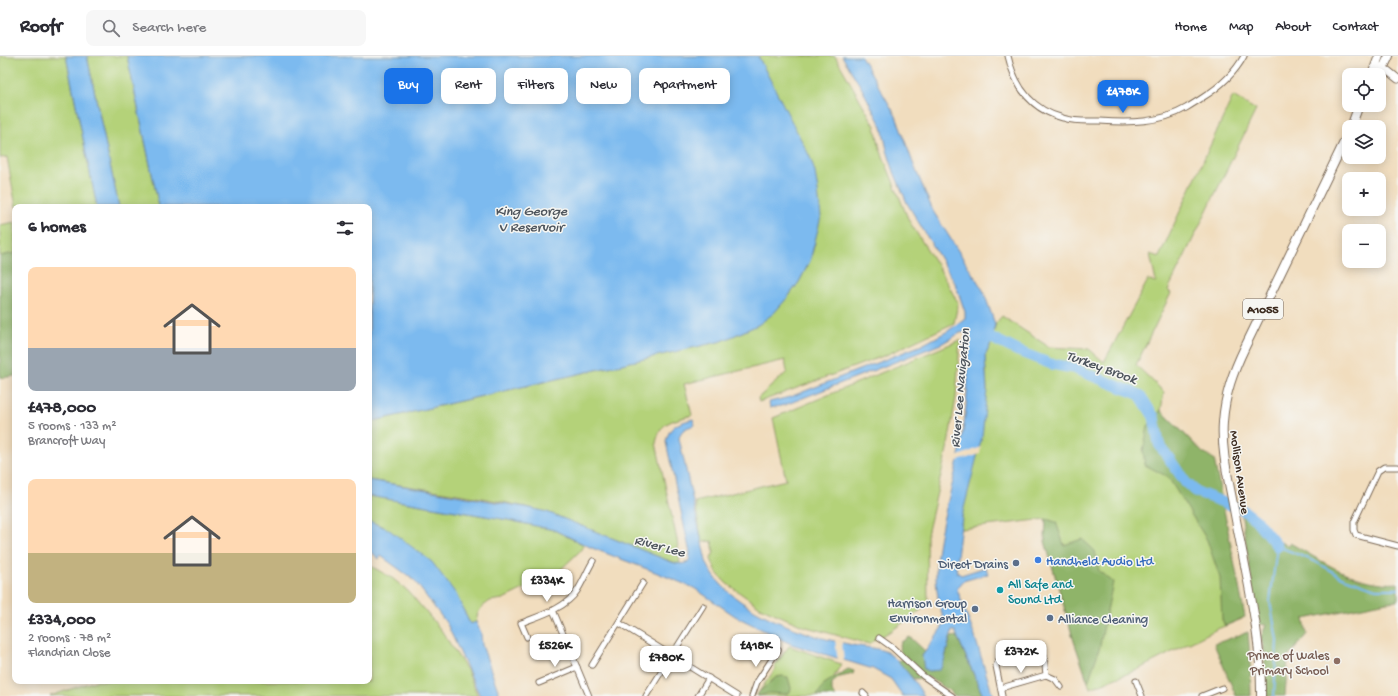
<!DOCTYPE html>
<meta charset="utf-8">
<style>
:root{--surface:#fff;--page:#f7f7f7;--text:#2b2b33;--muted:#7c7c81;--line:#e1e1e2;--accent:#1a73e8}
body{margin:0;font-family:"Gochi Hand",sans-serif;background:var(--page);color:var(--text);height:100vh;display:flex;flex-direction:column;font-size:15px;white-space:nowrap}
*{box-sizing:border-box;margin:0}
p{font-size:13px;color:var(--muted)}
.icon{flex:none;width:22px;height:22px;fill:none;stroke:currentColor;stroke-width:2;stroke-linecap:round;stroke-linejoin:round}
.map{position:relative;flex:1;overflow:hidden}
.details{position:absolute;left:12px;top:148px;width:360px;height:480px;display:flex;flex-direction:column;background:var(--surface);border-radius:8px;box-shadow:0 2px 10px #0003}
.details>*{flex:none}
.guide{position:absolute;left:384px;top:12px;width:380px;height:36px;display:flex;gap:8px}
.fabs{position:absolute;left:1342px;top:12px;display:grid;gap:8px}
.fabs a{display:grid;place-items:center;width:44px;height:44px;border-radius:8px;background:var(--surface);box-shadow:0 2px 10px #0003;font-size:20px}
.price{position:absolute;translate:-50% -34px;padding:0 9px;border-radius:8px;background:#fff;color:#222;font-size:13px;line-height:26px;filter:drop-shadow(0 1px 2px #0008)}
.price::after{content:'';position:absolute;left:50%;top:24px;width:12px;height:9px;margin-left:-6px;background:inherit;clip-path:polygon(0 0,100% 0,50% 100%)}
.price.active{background:var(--accent);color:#fff}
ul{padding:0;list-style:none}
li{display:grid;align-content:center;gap:8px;height:212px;padding:0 16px}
li span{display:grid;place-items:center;height:124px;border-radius:8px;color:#555}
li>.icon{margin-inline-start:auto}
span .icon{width:72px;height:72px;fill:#fffc;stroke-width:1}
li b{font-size:17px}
h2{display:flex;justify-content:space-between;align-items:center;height:48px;padding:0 16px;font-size:17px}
.pill{padding:0 14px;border-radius:8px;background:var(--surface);box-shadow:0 2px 10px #0003;font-size:14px;line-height:36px}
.pill.active{background:var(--accent);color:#fff}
header{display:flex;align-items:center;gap:24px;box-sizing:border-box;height:56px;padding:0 20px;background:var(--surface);border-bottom:1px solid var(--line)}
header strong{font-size:19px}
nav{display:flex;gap:22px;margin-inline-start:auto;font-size:14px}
.search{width:280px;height:36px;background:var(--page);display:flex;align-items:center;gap:10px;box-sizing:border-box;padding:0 14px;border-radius:8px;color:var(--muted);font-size:15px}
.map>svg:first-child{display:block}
.green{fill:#b4d279;stroke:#787e4c}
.forest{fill:#8fb469;stroke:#656f44}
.water{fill:#7bbaef;stroke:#5b7286}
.pier{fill:#f1ddbe}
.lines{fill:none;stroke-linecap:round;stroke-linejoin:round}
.stream{stroke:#7bbaef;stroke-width:2}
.river{stroke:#7bbaef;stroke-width:11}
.street-casing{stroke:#7b6956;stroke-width:7}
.secondary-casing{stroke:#7b6956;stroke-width:9}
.primary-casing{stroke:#7b6956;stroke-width:10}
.street{stroke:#fff;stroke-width:5}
.secondary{stroke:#fff;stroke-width:7}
.primary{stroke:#fff;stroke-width:8}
.shop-dot{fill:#3f7fe0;stroke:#f6f6f2;stroke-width:1.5}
.service-dot{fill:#5c6f8a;stroke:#f6f6f2;stroke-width:1.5}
.culture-dot{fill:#0f9aa8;stroke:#f6f6f2;stroke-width:1.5}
.education-dot{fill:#8d6e63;stroke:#f6f6f2;stroke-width:1.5}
.labels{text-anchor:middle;stroke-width:3;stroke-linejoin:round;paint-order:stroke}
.shield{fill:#f6f6f2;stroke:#73675e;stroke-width:1}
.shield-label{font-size:12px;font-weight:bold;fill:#3b2a1e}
.street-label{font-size:13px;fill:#3b2a1e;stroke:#f6f6f2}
.shop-label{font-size:13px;fill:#366cbe;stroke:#f6f6f2;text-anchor:start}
.service-label{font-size:13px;fill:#4e5e75;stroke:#f6f6f2;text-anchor:end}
.culture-label{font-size:13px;fill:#0d838f;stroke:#f6f6f2;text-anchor:start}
.education-label{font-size:13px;fill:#785e54;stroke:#f6f6f2;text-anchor:end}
.water-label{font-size:14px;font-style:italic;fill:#4e555d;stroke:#f6f6f2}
</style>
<header>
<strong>Roofr</strong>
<div class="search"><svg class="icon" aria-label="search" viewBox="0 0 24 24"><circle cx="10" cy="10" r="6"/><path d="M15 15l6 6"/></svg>Search here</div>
<nav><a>Home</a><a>Map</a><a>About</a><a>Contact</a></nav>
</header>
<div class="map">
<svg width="1398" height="640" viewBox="0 0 1398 640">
<rect width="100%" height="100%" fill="#f6f6f2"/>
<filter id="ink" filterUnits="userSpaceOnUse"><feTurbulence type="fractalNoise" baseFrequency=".025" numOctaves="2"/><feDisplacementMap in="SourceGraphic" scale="8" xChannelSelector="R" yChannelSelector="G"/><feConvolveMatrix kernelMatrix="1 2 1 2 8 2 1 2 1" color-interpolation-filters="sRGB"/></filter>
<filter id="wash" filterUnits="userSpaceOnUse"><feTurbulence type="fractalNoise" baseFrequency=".012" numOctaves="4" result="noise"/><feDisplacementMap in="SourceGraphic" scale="16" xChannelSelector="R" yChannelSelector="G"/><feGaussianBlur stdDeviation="0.9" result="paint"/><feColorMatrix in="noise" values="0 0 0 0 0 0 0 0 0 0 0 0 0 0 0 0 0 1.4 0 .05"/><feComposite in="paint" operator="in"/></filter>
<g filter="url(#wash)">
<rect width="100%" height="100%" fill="#f1ddbe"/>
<!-- green -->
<g class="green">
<polygon points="0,0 66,0 97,151 16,151 7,101 0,102"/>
<polygon points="87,0 127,0 159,151 119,151"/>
<path d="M758,0H835L875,70L880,93L909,165L939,212L958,247L954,267L886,299L759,346L758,342L787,316L785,304L684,328L692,359C671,366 661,364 656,387L677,484L680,508L664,503L547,456C489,441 428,434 369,424V366L722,285L758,269L788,241L799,226L810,205L815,187L781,46Z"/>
<polygon points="1233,40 1256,54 1168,234 1171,237 1136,309 1164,336 1161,354 1203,397 1242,563 1215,574 1137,614 1090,632 1074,585 1045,485 1046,463 961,473 962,460 987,334 985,300 990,290 996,267 1002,260 1049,291 1089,293 1104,306 1148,224 1156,226 1150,198 1159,201"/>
<polygon points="15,166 15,197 0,200 0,169"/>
<polygon points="960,284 956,342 948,389 927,479 928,549 894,573 869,588 803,570 760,551 726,527 717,517 711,503 714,496 712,485 702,486 695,446 786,424 773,362"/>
<polygon points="369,440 508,464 554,474 584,489 579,496 558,516 503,543 490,545 482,551 478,557 476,566 470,568 456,538 388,473 369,465"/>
<polygon points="369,509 392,522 408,535 441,574 467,614 478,640 50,640 95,625 369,625"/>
<polygon points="789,590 841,608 823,640 756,640 776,612 774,611"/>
</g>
<!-- forest -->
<g class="forest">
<polygon points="15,197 15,320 0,322 0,200"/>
<polygon points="1161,354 1203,397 1214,403 1245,561 1225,570 1222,564 1220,522 1207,484 1168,421 1145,409 1143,395 1148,370"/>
<path d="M1240,448L1248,453L1258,462L1275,483L1288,490L1290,487C1322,505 1359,531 1398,527V545L1387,546L1304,563L1307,578L1288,601L1285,640H1264L1265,597L1261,581L1266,569L1258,568Z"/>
<polygon points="1046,463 1056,466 1064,489 1082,483 1095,495 1099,515 1113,526 1099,594 1088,626 1074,585 1045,485"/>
<polygon points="1248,576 1250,600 1251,640 1236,640 1214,588"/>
<polygon points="957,580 983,640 955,640 947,633 928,621 914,623 896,605 905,603 899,593 901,586 910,581 925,595 922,600 944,605 951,581"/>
<polygon points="848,613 854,615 853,618 840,621 832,627 832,636 836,640 817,640 824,628"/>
<polygon points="782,620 788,621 791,632 790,636 786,638 769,637 758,640 758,637 776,621"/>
</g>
<!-- water -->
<g class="water">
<polygon points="66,0 87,0 119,151 97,151"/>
<polygon points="127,0 758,0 810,101 815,116 818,135 821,161 810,205 799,226 788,241 774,257 758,269 722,285 369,366 369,151 159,151"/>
<path d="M842,0H861L896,60L913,107L933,155L983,234L995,268L990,290L985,300L987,334L982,381L962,460L956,510L957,516L961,519L986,511L988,518L963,525L957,533L975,581L993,640H983L955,575H952L944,605L940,614L928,615L924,613L922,600L945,567C922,508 949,453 960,394C967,355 970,315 966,276L960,277L941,288L785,349L770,352L769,346L790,341L922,289L948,275L965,262V256L955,227L907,147L894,116L887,94L882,71L861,31Z"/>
<path d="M693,363L695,369C686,372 681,373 679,382L706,505C720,542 771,565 807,577C820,582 834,585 848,588C858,591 875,591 884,595C898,601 916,627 924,640H903L891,623L873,613L791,588L735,560L694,532L655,516L592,492L554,474L508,464L369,440V424L530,452L547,456L664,503C672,506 681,511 689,505L690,497L666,386C669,369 679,367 693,363Z"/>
<polygon points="369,465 388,473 432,506 456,538 470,568 476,566 481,577 482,589 500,640 480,640 447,568 414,524 381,500 379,503 369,494"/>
</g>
<!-- pier -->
<g class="pier">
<polygon points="981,391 980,398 955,406 956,401"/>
<polygon points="835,584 842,586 844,607 838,605"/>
</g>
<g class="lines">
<!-- stream -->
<polyline class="stream" points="1274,640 1277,584 1270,546 1277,490 1314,505 1342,521 1376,533 1398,533"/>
<!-- river -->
<polyline class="river" points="980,276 1018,295 1051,308 1073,312 1140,339 1154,361 1159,388 1186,427 1197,436 1243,454 1256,464 1277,490"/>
</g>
</g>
<g filter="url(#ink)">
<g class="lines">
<!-- street casing -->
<g class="street-casing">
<g id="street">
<path d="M1008,0C1015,31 1032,54 1063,62C1075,66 1088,65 1100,65C1128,67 1161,67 1186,52C1191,49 1196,46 1202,42C1218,32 1235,17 1244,0"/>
<polyline points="1398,411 1384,411 1378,415 1354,466 1354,474 1356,479 1398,490"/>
<polyline points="553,554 589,640"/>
<polyline points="619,567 737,640"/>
<path d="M527,581L521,567C539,560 565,553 577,535C583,526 587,515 593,505"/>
<polyline points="879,582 893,592 923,620 952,640"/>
<polyline points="1001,598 996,610 1002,640"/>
<polyline points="1044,600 1046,619 1055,623 1061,631"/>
<polyline points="592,609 643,527"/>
<polyline points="1136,625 1142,640"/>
<polyline points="539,627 577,611"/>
<polyline points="1001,632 1046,619"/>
<polyline points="863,637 866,640"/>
<polyline points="646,640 703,550"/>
<polyline points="698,640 709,622"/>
<polyline points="752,640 757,626 778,594"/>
<polyline points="1202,640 1222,632"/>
</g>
</g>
<!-- secondary casing -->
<g class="secondary-casing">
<polyline id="secondary" points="1378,10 1388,15 1398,23"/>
</g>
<!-- primary casing -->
<g class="primary-casing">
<g id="primary">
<polyline points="1372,19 1379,0"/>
<polyline points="1379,21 1389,0"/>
<polyline points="1351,71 1359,49"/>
<path d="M1261,640C1262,577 1244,510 1233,448C1228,421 1221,394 1223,366C1225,338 1233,316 1245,291L1349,76"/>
</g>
</g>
<!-- street -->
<use href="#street" class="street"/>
<!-- secondary -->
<use href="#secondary" class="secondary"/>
<!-- primary -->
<use href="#primary" class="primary"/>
</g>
</g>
<!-- markers -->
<circle class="shop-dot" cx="1038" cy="504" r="4"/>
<g class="service-dot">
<circle cx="1016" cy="507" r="4"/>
<circle cx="975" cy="553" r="4"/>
<circle cx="1050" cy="562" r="4"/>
</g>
<circle class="culture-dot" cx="1000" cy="534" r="4"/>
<circle class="education-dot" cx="1337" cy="605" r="4"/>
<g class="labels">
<!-- shield labels -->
<rect class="shield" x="1243" y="243" width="40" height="20" rx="3"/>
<g class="shield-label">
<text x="1263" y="257">A1055</text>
</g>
<!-- street labels -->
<g class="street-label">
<text transform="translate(1241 416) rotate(82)" y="5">Mollison Avenue</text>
</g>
<!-- shop labels -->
<g class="shop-label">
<text x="1046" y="509">Handheld Audio Ltd</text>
</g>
<!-- service labels -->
<g class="service-label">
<text x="1008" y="512">Direct Drains</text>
<text x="967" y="551">Harrison Group<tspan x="967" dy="15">Environmental</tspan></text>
<text x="1058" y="567" text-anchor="start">Alliance Cleaning</text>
</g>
<!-- culture labels -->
<g class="culture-label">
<text x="1008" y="532">All Safe and<tspan x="1008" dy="15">Sound Ltd</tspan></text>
</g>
<!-- education labels -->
<g class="education-label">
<text x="1329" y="603">Prince of Wales<tspan x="1329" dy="15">Primary School</tspan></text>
</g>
<!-- water labels -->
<g class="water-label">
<text x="531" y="159">King George<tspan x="531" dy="16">V Reservoir</tspan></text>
<text transform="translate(1102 310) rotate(20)" y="5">Turkey Brook</text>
<text transform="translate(959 332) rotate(-85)" y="5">River Lee Navigation</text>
<text transform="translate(660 489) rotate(15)" y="5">River Lee</text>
</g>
</g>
</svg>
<div class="fabs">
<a><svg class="icon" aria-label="locate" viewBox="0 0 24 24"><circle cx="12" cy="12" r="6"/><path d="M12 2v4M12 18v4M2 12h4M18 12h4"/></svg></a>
<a><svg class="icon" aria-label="layers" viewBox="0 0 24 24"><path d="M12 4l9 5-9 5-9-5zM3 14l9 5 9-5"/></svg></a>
<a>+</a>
<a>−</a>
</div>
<b class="price active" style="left:1123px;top:58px">£478K</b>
<b class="price" style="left:547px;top:547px">£334K</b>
<b class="price" style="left:555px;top:612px">£526K</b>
<b class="price" style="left:756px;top:612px">£418K</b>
<b class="price" style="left:1021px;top:618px">£372K</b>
<b class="price" style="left:666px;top:624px">£780K</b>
<div class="guide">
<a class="pill active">Buy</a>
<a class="pill">Rent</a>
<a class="pill">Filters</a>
<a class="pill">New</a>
<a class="pill">Apartment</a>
</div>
<section class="details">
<h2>6 homes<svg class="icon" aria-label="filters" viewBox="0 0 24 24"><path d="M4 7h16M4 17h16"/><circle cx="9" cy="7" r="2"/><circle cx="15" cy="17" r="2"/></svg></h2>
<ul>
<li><span style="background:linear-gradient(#ffd9b3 65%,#9aa5b1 0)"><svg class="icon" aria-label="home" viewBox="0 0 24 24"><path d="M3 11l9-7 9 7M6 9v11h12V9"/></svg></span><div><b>£478,000</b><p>5 rooms · 133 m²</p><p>Brancroft Way</p></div></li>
<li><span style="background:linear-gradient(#ffd9b3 60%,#c2b280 0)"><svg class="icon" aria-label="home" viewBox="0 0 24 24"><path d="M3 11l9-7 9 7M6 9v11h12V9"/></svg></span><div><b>£334,000</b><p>2 rooms · 78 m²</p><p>Flandrian Close</p></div></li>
</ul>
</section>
</div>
